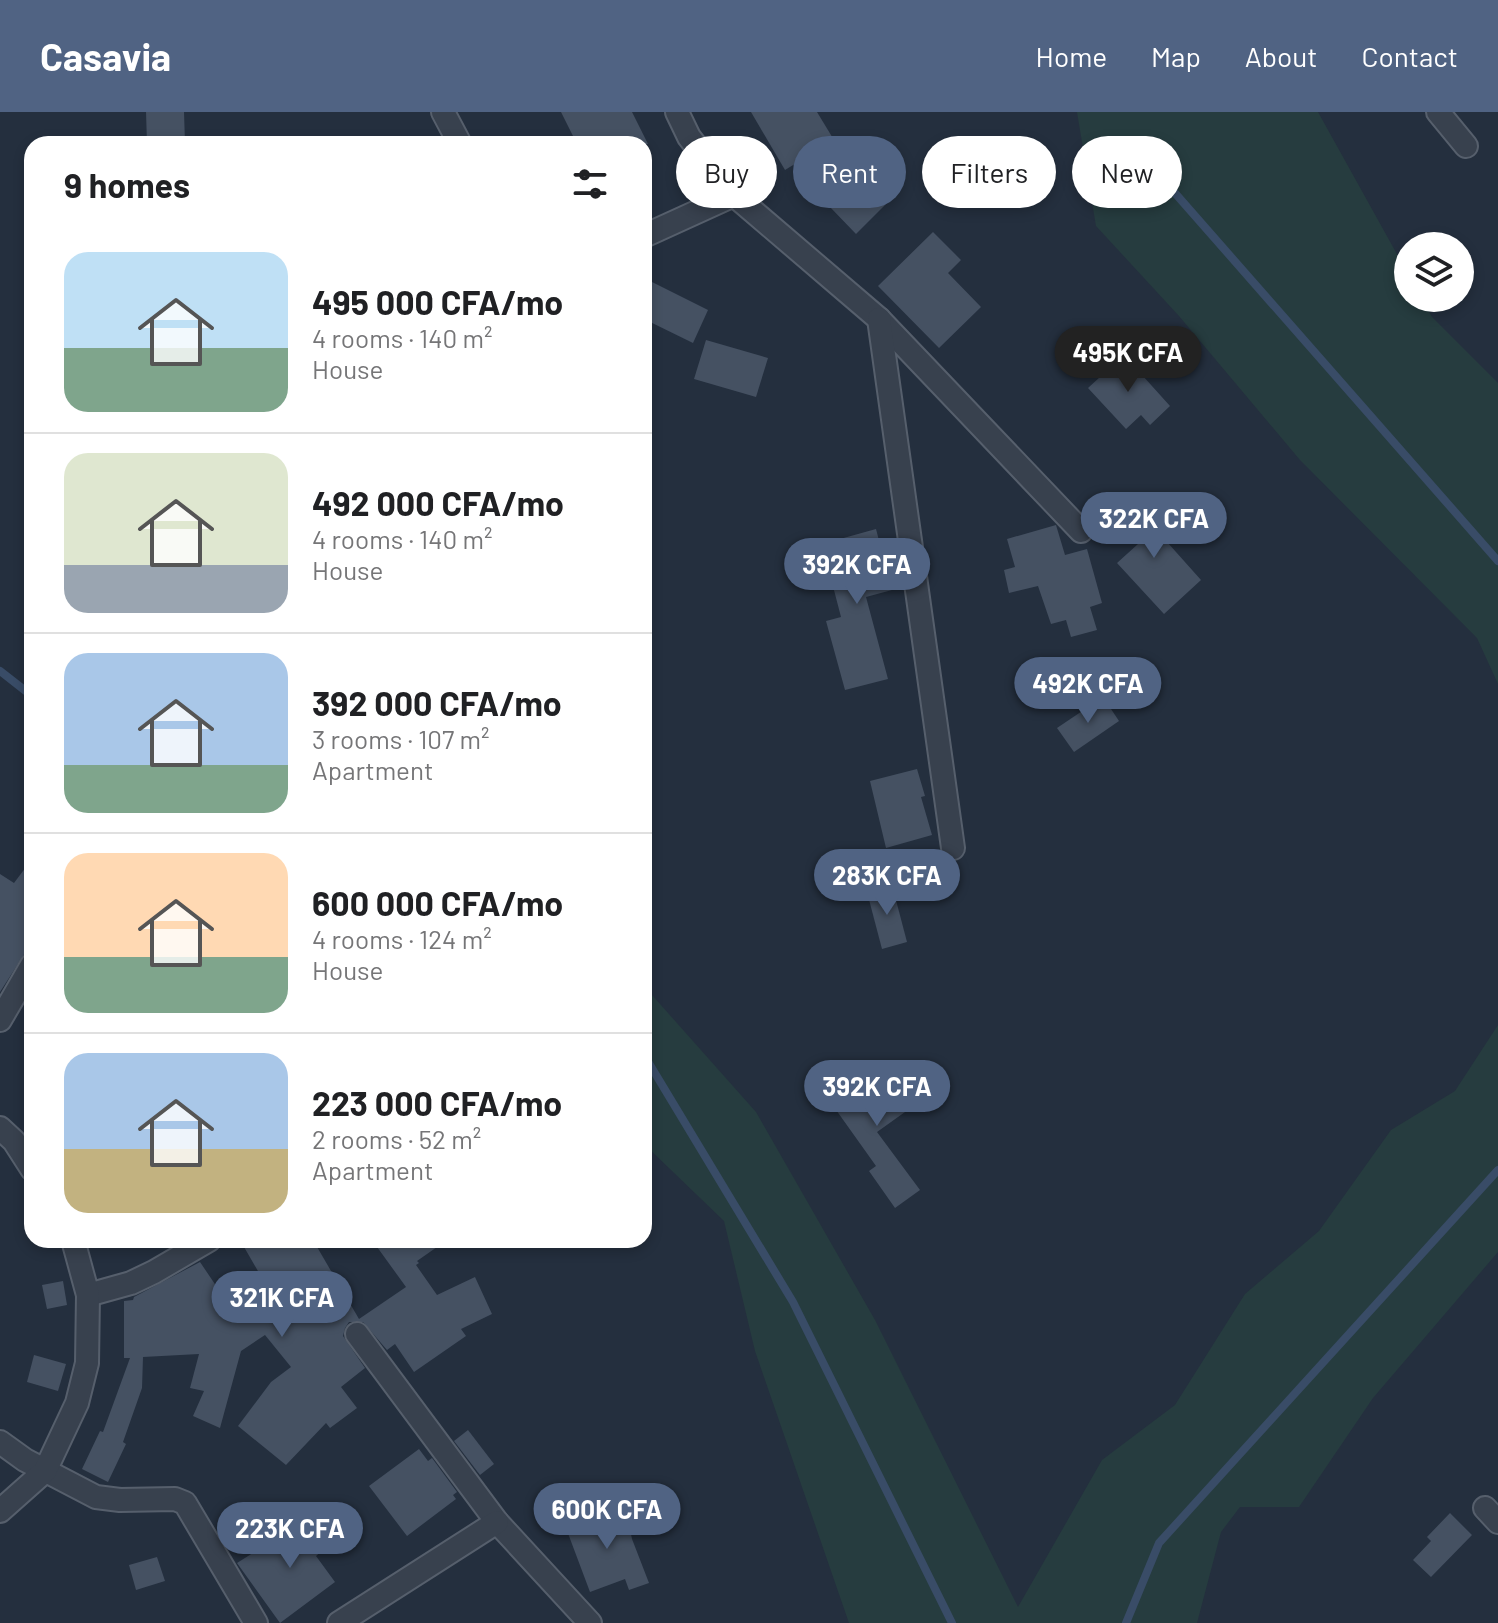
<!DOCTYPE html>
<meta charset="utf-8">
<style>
:root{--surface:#fff;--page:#f2f2f2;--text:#202124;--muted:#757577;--line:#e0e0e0;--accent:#506383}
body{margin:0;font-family:Barlow,sans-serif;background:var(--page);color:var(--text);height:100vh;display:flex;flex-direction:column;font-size:30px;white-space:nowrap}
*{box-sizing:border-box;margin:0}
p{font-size:26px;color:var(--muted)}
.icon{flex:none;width:44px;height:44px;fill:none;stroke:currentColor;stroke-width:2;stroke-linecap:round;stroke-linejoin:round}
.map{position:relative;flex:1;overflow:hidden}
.drawer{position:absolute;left:24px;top:24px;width:628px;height:1112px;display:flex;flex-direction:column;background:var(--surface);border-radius:24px;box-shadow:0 4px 12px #0003}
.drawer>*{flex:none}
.top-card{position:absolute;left:676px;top:24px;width:702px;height:72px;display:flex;gap:16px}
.buttons{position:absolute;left:1394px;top:120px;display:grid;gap:16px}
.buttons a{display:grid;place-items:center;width:80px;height:80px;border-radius:50%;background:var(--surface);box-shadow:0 4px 12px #0003;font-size:40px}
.price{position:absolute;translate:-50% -68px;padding:0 18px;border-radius:28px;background:var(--accent);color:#fff;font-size:26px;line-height:52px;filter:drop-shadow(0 2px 4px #0008)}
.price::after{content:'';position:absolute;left:50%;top:48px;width:24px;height:18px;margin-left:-12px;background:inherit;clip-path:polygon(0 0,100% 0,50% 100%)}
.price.active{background:#222;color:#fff}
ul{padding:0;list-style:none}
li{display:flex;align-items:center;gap:24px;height:200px;padding:0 40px}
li+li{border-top:2px solid var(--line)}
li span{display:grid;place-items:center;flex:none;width:224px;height:160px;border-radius:24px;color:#555}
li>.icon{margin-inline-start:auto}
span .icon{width:96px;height:96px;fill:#fffc;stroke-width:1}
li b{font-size:34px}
h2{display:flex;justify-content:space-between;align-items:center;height:96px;padding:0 40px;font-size:34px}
.chip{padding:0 28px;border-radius:36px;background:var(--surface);box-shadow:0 4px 12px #0003;font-size:28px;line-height:72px}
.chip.active{background:var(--accent);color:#fff}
header{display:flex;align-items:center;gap:48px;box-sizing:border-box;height:112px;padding:0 40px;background:var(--accent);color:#fff}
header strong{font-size:38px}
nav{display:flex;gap:44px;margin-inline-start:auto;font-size:28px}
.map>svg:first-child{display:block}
.green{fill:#263c3f}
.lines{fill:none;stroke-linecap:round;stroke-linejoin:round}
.stream{stroke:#394c67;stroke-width:8}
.building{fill:#455162}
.street-casing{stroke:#565f6c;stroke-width:26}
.street{stroke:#38414e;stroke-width:22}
</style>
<header>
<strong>Casavia</strong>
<nav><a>Home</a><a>Map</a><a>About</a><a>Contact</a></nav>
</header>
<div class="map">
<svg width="1498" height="1511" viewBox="0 0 1498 1511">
<rect width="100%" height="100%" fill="#242f3e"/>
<!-- green -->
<g class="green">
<polygon points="1077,0 1318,0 1408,162 1408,186 1421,186 1432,205 1498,271 1498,572 1477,526 1300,348 1179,204 1096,114"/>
<polygon points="644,874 756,1000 875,1208 1018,1495 1102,1348 1175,1293 1245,1182 1319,1119 1391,1018 1455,979 1498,913 1498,1140 1373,1286 1299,1395 1240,1395 1221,1420 1197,1511 849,1511 755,1239 724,1109 644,1032"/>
</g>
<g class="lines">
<!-- stream -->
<g class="stream">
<polyline points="1160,64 1498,449"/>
<polyline points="0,559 32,584"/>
<polyline points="644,943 793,1190 952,1511"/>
<polyline points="1126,1511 1159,1431 1498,1058"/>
</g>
</g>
<!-- building -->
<g class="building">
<polygon points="146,0 184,0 185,32 147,32"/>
<polygon points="561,0 632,0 648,32 577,32"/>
<polygon points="751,0 817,0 834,28 785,58"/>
<polygon points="850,48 890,88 856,122 830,95 838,87 824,74"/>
<polygon points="933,120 961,148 948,161 981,195 939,236 878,174"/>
<polygon points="644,166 708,198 693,231 644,207"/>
<polygon points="706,228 768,246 756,285 694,267"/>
<polygon points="1124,243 1170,294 1150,313 1141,303 1126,317 1088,276"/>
<polygon points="1134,385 1155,408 1151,412 1201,468 1164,502 1117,451 1138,432 1113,405"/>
<polygon points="1056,413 1065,443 1087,437 1102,491 1090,495 1097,518 1071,525 1066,508 1051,512 1038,474 1009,481 1004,458 1015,455 1007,427"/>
<polygon points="876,417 892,478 866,485 888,567 845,578 826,509 841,505 822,432"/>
<polygon points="1103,585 1119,609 1074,640 1057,616"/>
<polygon points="917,657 925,684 921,685 932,723 886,736 870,669"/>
<polygon points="32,747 32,830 0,880 0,762 14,771"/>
<polygon points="892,773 907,830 882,837 867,780"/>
<polygon points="879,950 912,995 877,1020 920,1078 895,1096 869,1059 876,1054 829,988"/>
<polygon points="240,1128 313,1128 359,1207 406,1175 372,1128 447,1128 417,1149 419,1151 416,1153 437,1183 475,1165 492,1202 461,1217 466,1224 414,1260 395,1232 387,1238 363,1210 349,1210 345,1216 343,1224 365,1256 341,1275 357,1296 330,1316 326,1311 286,1353 238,1314 271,1270 291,1255 265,1223 241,1239 220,1316 193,1304 204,1279 190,1276 199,1242 143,1245 142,1276 123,1330 126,1332 108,1370 82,1357 100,1319 103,1320 130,1246 124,1246 124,1189 133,1188 134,1185 200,1150 227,1190 262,1166"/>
<polygon points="63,1169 67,1193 47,1197 42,1173"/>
<polygon points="34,1243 66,1252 58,1279 27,1270"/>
<polygon points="468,1318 494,1352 480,1363 454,1329"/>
<polygon points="419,1337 428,1349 432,1346 457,1380 453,1383 456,1387 407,1424 369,1374"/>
<polygon points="626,1398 632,1427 649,1471 629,1478 625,1467 590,1480 566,1416 603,1402"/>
<polygon points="1450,1401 1472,1423 1431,1465 1413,1448 1431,1429 1427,1425"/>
<polygon points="325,1410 338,1425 316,1444 335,1470 280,1511 237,1451 294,1415 304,1429"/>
<polygon points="157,1445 165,1469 136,1478 129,1453"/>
</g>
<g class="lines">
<!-- street casing -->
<g class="street-casing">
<g id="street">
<polyline points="443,0 460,32"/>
<polyline points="677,0 689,25 734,83 879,207 1081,419"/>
<polyline points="1438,0 1466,34"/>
<polyline points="644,124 734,83"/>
<polyline points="879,207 953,736"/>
<polyline points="0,908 32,853"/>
<polyline points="0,1016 14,1029 32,1057"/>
<polyline points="88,1183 131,1171 154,1160 209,1128"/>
<polyline points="357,1222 497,1410 590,1511"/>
<polyline points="0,1330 25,1348 96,1385 120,1388 175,1387 185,1391 256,1511"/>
<polyline points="1485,1396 1498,1410"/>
<polyline points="0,1399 45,1359 77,1291 87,1251 88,1183 73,1128"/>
<polyline points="339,1511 497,1410"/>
</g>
</g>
<!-- street -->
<use href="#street" class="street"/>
</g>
</svg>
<div class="buttons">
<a><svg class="icon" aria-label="layers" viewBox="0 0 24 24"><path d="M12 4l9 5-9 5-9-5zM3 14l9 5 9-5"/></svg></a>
</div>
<b class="price active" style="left:1128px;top:282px">495K CFA</b>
<b class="price" style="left:1154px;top:448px">322K CFA</b>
<b class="price" style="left:857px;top:494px">392K CFA</b>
<b class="price" style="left:1088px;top:613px">492K CFA</b>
<b class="price" style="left:887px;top:805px">283K CFA</b>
<b class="price" style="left:877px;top:1016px">392K CFA</b>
<b class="price" style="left:282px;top:1227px">321K CFA</b>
<b class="price" style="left:607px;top:1439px">600K CFA</b>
<b class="price" style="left:290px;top:1458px">223K CFA</b>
<div class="top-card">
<a class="chip">Buy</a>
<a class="chip active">Rent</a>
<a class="chip">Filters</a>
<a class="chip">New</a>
</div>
<section class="drawer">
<h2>9 homes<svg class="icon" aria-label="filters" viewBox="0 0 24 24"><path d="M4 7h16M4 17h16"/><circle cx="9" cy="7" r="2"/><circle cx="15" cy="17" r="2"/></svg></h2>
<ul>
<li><span style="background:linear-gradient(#bfe0f5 60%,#7fa58c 0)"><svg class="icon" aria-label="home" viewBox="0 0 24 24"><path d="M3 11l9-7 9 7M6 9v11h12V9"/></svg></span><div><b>495 000 CFA/mo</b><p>4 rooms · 140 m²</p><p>House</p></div></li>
<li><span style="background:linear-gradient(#dfe7d0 70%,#9aa5b1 0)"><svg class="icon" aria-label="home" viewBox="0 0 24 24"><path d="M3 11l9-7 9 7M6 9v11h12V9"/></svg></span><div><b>492 000 CFA/mo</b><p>4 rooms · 140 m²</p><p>House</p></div></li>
<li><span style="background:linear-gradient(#a9c7e8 70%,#7fa58c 0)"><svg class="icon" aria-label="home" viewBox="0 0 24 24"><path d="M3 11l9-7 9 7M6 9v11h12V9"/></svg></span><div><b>392 000 CFA/mo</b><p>3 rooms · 107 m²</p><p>Apartment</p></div></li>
<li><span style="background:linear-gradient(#ffd9b3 65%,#7fa58c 0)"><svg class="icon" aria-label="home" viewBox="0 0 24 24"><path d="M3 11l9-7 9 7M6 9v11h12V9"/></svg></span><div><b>600 000 CFA/mo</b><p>4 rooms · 124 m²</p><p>House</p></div></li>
<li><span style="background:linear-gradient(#a9c7e8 60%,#c2b280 0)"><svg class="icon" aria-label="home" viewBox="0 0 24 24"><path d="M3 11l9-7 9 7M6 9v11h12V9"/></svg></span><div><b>223 000 CFA/mo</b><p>2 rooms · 52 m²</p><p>Apartment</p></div></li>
</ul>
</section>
</div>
